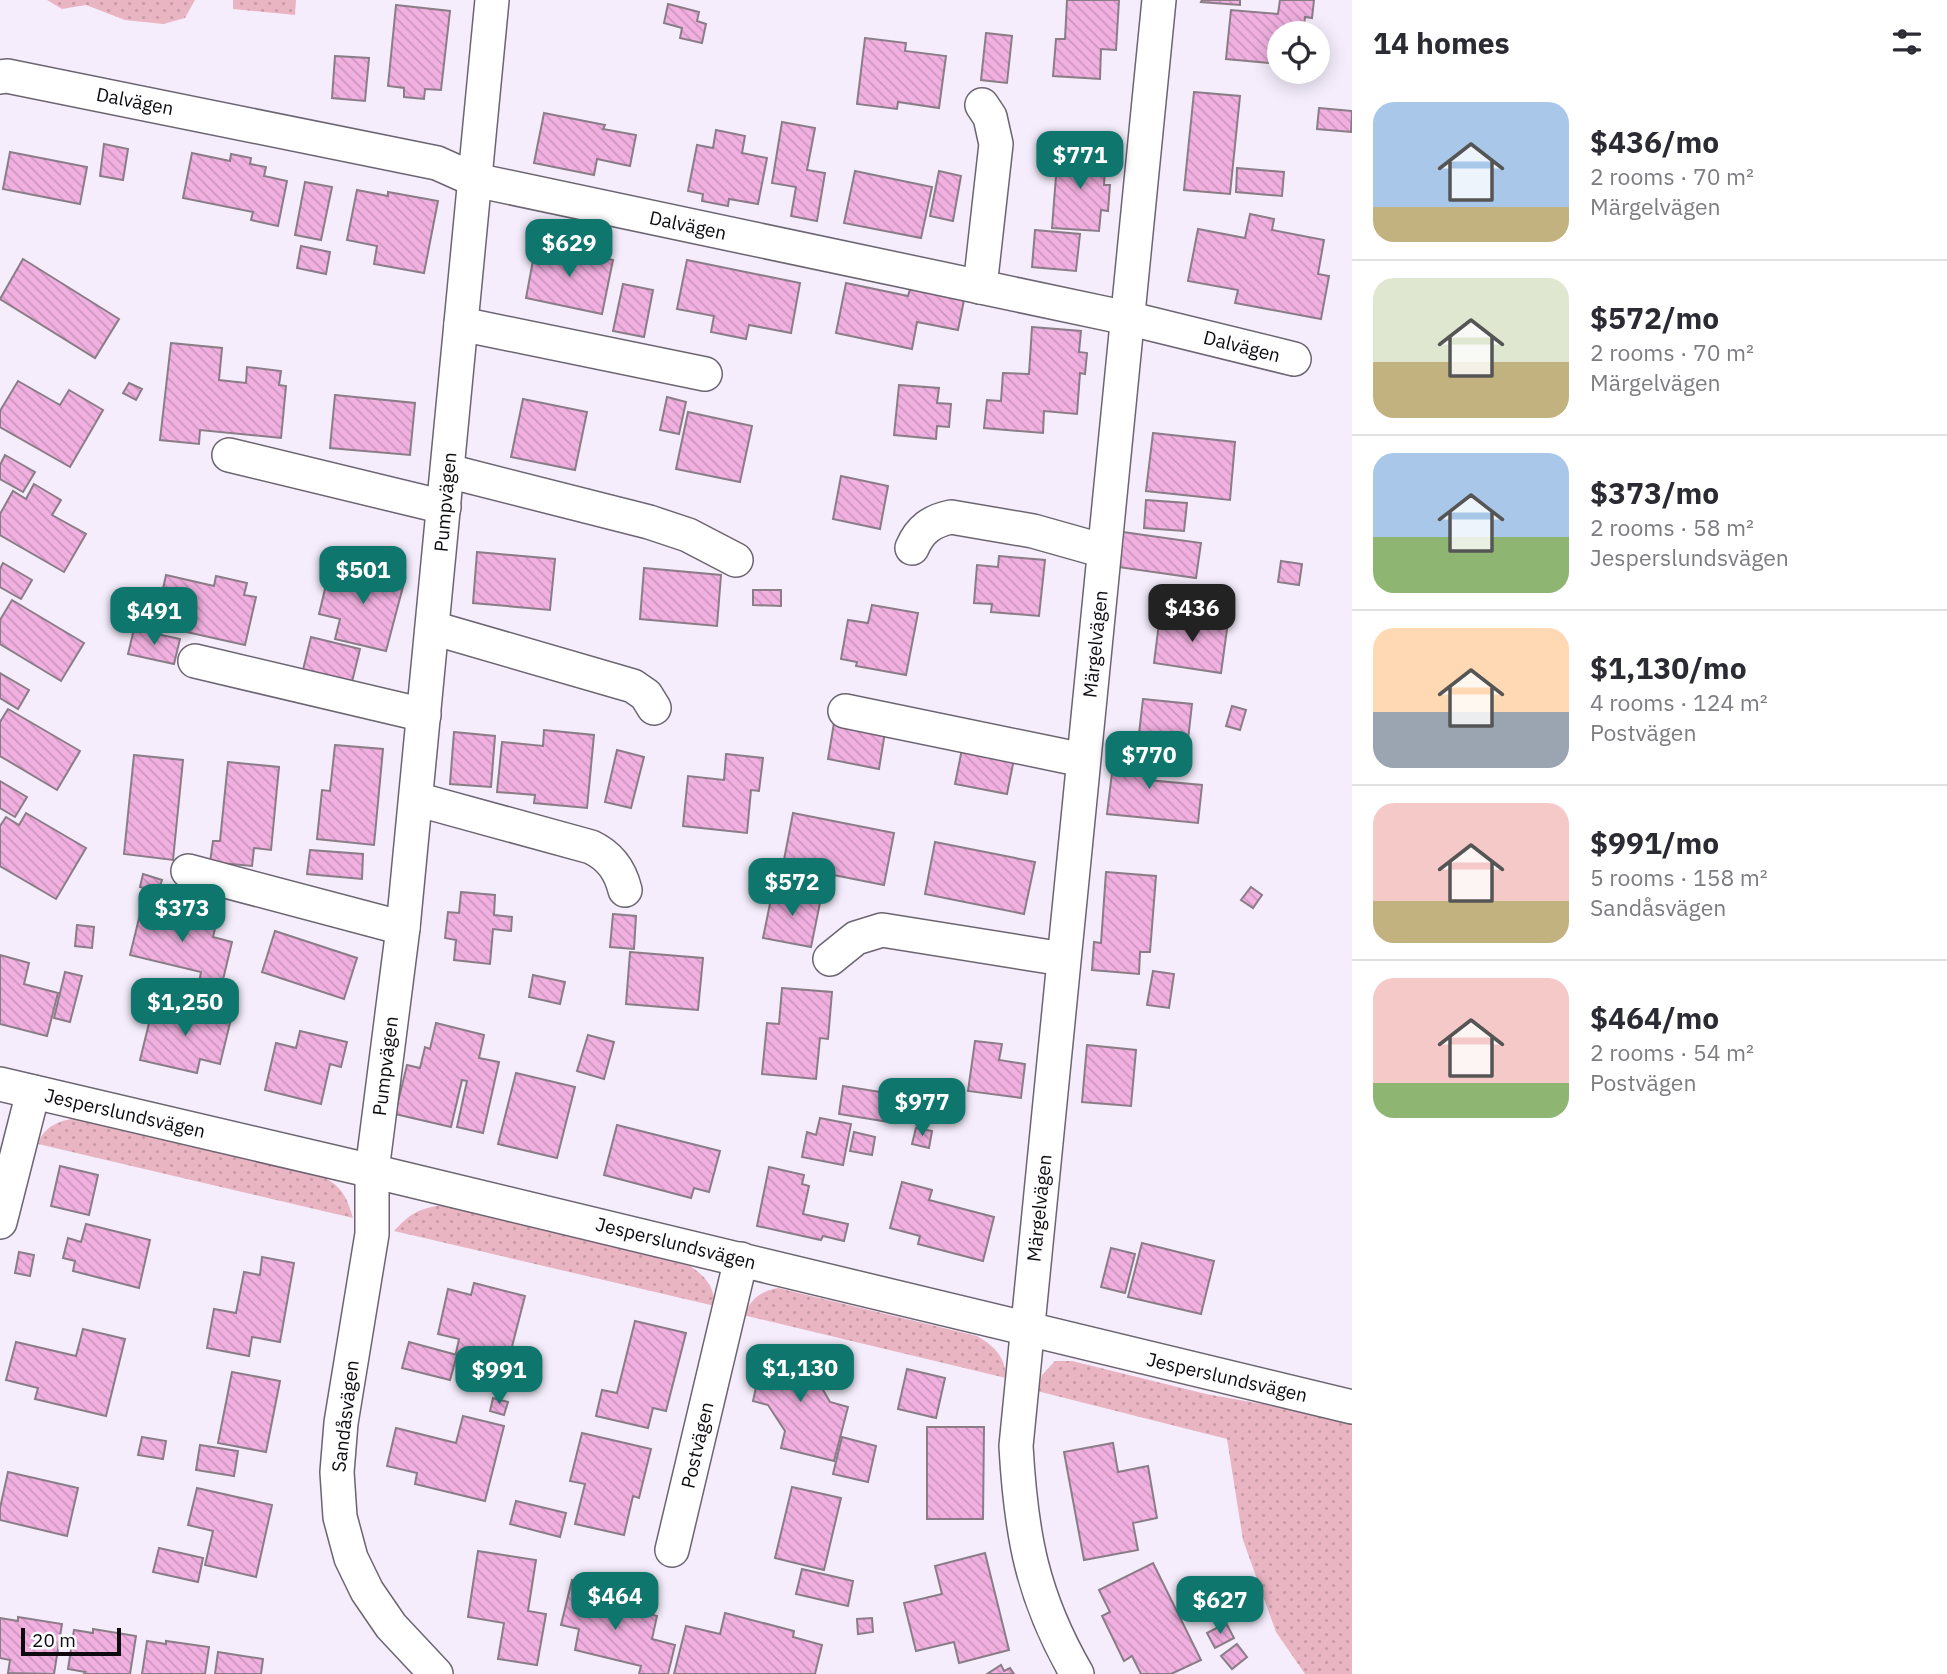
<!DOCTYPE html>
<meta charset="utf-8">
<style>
:root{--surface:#fff;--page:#f2f2f3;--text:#2b2b33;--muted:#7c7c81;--line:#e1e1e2;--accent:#0f766e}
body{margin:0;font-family:"IBM Plex Sans",sans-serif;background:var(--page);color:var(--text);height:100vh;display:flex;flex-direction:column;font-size:26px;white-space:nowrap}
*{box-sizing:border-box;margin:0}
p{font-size:23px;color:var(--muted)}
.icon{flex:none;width:38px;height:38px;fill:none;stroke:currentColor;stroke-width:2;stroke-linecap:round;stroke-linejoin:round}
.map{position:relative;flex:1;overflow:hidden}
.sheet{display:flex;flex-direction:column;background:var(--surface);width:595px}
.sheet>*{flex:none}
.fabs{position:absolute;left:1267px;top:21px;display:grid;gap:14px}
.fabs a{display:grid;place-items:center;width:63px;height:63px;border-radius:50%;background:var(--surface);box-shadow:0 4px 18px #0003;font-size:35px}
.scale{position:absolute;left:21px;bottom:18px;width:100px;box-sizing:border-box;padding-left:7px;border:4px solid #0e0b10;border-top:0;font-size:19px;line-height:24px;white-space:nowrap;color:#0e0b10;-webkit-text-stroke:5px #fefefe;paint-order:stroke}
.price{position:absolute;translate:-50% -60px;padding:0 16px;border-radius:14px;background:var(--accent);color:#fff;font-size:23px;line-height:46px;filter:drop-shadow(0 2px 4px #0008)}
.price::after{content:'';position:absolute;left:50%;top:42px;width:21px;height:16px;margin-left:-10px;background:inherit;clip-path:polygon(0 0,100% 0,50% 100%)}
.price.on{background:#222;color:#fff}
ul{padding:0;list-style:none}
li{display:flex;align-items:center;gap:21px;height:175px;padding:0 21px}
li+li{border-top:2px solid var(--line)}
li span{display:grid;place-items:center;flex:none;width:196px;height:140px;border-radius:21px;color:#555}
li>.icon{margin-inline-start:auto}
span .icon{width:84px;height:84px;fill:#fffc;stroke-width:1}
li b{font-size:30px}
h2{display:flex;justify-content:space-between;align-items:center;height:84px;padding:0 21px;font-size:30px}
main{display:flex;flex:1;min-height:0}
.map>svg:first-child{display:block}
.grass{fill:url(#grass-dots)}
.building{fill:url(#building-back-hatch);stroke:#8a7d87;stroke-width:2}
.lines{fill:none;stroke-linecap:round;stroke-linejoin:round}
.minor-casing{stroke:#6c6571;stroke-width:36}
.minor{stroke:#fff;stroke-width:33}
.labels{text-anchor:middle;stroke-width:5;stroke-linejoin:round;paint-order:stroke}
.street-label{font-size:19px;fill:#0e0b10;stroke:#fefefe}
</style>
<main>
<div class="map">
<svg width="1352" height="1674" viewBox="0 0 1352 1674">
<defs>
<pattern id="grass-dots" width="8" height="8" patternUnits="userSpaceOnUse" patternTransform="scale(1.75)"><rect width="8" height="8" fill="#e9b5c3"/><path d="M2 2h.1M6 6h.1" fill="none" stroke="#c79aa6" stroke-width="1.8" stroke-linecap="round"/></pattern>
<pattern id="building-back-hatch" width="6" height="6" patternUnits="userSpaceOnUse" patternTransform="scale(1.75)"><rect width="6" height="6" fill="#f1b0e0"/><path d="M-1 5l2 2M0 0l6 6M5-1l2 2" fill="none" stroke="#cd96bf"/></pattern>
</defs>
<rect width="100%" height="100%" fill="#f5edfc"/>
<!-- grass -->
<g class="grass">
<polygon points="47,0 195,0 185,18 163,24 125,20 86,5 62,9"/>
<polygon points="233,0 296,0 295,15 233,9"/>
<path d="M80,1118L319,1175C341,1185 346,1195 353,1218L38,1144C43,1126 62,1119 80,1118Z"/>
<path d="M443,1205L690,1266C706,1277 714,1286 715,1306L394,1231C409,1214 420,1208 443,1205Z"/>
<path d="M778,1288L977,1336C995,1347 1005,1356 1006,1378L743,1315C753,1298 759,1292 778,1288Z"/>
<polygon points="1055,1361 1072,1361 1206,1394 1352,1420 1352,1674 1305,1674 1276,1632 1243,1540 1227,1439 1037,1391 1042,1375"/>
</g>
<!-- building -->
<g class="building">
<polygon points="1067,0 1119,0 1116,50 1101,49 1100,79 1053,76 1056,39 1065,39"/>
<polygon points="1202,0 1240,0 1240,5 1201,2"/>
<polygon points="1280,0 1314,0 1312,18 1305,17 1303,33 1279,33 1279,64 1226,59 1231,10 1278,14"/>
<polygon points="668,4 699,12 697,21 706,24 702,43 680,38 682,28 664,23"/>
<polygon points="396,5 450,11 441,90 425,89 424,99 404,97 404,88 388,86"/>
<polygon points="986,33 1012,36 1007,83 981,80"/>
<polygon points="865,38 906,43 905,51 946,56 939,108 898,102 897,109 857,104"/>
<polygon points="335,56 369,58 365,101 332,98"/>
<polygon points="1194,92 1240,96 1230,194 1184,190"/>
<polygon points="1319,108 1352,111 1351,132 1317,129"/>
<polygon points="544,113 605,125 603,129 636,135 630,166 597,159 594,175 534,163"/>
<polygon points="782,122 815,128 807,170 825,173 817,221 791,216 796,187 772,183"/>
<polygon points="716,130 745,136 742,153 767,158 758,204 729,199 728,206 702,201 703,194 688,191 697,145 713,148"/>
<polygon points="104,144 128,149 123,180 100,176"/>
<polygon points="1058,150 1106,154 1104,185 1110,185 1108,211 1101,210 1099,231 1052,228"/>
<polygon points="10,152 87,167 80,204 3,189"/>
<polygon points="192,153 230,161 231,154 251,158 250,164 266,167 264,176 287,181 278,226 251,220 253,212 183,198"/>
<polygon points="1237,168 1284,172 1282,196 1236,192"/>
<polygon points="855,171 932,187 921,238 844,223"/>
<polygon points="939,171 961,176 953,221 930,216"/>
<polygon points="305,182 332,187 321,240 295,235"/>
<polygon points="357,190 388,196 388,192 438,201 424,273 374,264 377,246 347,240"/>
<polygon points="1250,214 1274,219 1272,230 1324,240 1318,274 1329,276 1321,319 1235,303 1238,290 1188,281 1198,229 1245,238"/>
<polygon points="1035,230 1080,234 1076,271 1032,267"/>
<polygon points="536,244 613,260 602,314 526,298"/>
<polygon points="301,246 330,252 326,274 297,268"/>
<polygon points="23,259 119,319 95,358 0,299"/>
<polygon points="687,260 800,283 791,333 749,325 746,339 711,332 714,316 677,309"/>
<polygon points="846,283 908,296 910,289 964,300 958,330 917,322 912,349 836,333"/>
<polygon points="623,284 653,290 644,337 613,331"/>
<polygon points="1032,327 1081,331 1079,352 1087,353 1085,374 1080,373 1077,414 1044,411 1043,433 984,428 987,400 1001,401 1003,373 1029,374"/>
<polygon points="171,343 222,348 219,380 246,383 247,367 281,371 279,385 286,386 281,438 200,430 199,444 160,440"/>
<polygon points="18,381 60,405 69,390 103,410 70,467 0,427 0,411"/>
<polygon points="129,383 142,389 136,400 123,393"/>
<polygon points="899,385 939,388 937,403 951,404 949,427 937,426 936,439 894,435"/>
<polygon points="335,395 415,403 410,455 330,448"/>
<polygon points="667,397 686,402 679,434 660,430"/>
<polygon points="523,399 587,412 575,470 511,457"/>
<polygon points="688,412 752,426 740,482 676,469"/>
<polygon points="1153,433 1235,442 1230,500 1146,491"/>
<polygon points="5,455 35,472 23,492 0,479 0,465"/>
<polygon points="841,476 888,486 880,529 833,519"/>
<polygon points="34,484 61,500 52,515 86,534 64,572 0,535 0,514 13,491 26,499"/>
<polygon points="1146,500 1187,503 1184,531 1144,528"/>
<polygon points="1123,532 1201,543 1196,578 1118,567"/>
<polygon points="477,552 555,559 550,610 473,603"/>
<polygon points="999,556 1045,560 1039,616 991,612 992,604 974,603 977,565 998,567"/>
<polygon points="1281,561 1302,564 1299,585 1278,582"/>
<polygon points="3,563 32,580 21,599 0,587 0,569"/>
<polygon points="354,566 405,579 386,651 335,639 340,619 319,614 330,568 351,574"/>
<polygon points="644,568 721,575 717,626 640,619"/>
<polygon points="166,575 214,586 216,576 247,583 244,595 256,597 245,645 155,625"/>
<polygon points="753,590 781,590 781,606 753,605"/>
<polygon points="12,600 84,643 61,681 0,644 0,620"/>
<polygon points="872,605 918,613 906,675 856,666 857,662 841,659 848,620 868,623"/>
<polygon points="1184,615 1228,622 1221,673 1154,663 1159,623 1182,626"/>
<polygon points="134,629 180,639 174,664 128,654"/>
<polygon points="311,637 360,649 351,686 302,674"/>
<polygon points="0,673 29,690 18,709 0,698"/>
<polygon points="1143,699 1192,704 1188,740 1139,734"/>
<polygon points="1232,706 1246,710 1240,730 1226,726"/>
<polygon points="8,709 80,751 57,790 0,756 0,722"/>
<polygon points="834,723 885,732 879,769 828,759"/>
<polygon points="544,730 594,735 587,808 534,803 535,795 497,792 502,742 543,746"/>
<polygon points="454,732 495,736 491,787 450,784"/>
<polygon points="335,745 383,749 374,845 317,839 322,790 330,791"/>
<polygon points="1115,748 1151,752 1148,780 1202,785 1198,823 1107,814"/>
<polygon points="962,749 1014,759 1007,794 955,784"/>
<polygon points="617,750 644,757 631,808 605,802"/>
<polygon points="726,754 763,758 759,791 751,790 747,833 683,826 688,776 724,780"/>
<polygon points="134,755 183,760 173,860 124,854"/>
<polygon points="228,762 279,767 271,850 254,848 252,866 210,862 213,841 220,841"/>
<polygon points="0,781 27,797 15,817 0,808"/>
<polygon points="26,813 86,848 56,899 0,866 0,826 6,817 19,825"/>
<polygon points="793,813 894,833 884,885 783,865"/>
<polygon points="935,842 1035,862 1024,914 925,894"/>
<polygon points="310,850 363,854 362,879 307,874"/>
<polygon points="1106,872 1156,876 1150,952 1140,952 1139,974 1092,970 1094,942 1101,943"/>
<polygon points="143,874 162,880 158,892 140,887"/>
<polygon points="1251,887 1262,895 1253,908 1241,900"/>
<polygon points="773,889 821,898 811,947 763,938"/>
<polygon points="461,892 495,895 494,915 512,917 511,931 493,929 490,964 454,960 456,940 445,938 448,912 459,913"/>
<polygon points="142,906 216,924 213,937 232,942 221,988 199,983 201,972 130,955"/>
<polygon points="613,914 636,916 634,949 610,947"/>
<polygon points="77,925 94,927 92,948 75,946"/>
<polygon points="275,931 357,958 344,999 262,972"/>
<polygon points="630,952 703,958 698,1010 626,1004"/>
<polygon points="0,955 29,963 24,984 58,993 47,1036 0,1024"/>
<polygon points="1153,971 1174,974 1169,1008 1147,1005"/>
<polygon points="65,972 82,976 70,1022 54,1018"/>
<polygon points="533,975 565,982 560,1004 529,997"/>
<polygon points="782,988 832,992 828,1039 820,1038 816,1079 762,1074 767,1023 779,1024"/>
<polygon points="173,1001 210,1010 210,1014 231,1019 220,1064 200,1059 197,1073 140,1060 152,1011 170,1015"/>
<polygon points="436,1023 484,1035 479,1058 499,1062 483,1133 457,1127 467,1081 462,1080 451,1127 395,1114 407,1065 420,1068 425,1047 430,1049"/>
<polygon points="300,1031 347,1042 341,1067 330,1064 321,1104 265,1090 276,1043 296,1048"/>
<polygon points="588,1035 614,1042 604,1079 577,1071"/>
<polygon points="975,1041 1002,1044 999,1060 1025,1064 1021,1098 968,1091"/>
<polygon points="1087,1045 1136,1050 1131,1106 1082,1102"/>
<polygon points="516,1073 575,1087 557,1158 498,1144"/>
<polygon points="843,1086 899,1095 895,1123 839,1114"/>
<polygon points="820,1118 851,1124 843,1165 802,1157 807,1132 816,1135"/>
<polygon points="617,1125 720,1151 709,1192 694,1188 691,1198 604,1175"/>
<polygon points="916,1128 932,1131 929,1148 912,1144"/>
<polygon points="854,1132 875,1137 872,1155 850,1151"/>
<polygon points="60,1166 98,1175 89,1215 51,1206"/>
<polygon points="769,1167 804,1175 802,1184 809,1186 803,1214 848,1224 844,1241 823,1236 821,1240 757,1226"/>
<polygon points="902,1182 932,1190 929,1200 994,1217 983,1261 918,1244 920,1236 890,1228"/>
<polygon points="86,1224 150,1240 139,1288 73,1271 75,1261 63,1258 68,1238 81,1242"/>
<polygon points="1142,1243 1214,1261 1201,1314 1128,1297"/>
<polygon points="1111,1248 1135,1254 1125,1293 1101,1287"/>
<polygon points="19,1252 34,1255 30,1276 15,1273"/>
<polygon points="262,1257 294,1263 280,1342 252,1337 249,1356 207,1348 214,1309 236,1313 244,1272 260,1275"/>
<polygon points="474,1283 525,1296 507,1366 456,1353 459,1339 438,1334 448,1289 471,1295"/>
<polygon points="635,1321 686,1333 666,1411 653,1408 648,1428 596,1416 602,1390 617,1393"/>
<polygon points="83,1329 125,1339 106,1416 35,1399 38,1388 6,1380 16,1342 76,1356"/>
<polygon points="409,1342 457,1355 450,1380 402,1368"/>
<polygon points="765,1347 819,1360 815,1376 830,1402 848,1407 834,1461 781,1448 785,1431 768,1405 753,1401"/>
<polygon points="907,1369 945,1378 936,1418 898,1409"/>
<polygon points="232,1372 280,1381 266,1452 218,1443"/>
<polygon points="493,1398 508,1402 504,1415 490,1411"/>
<polygon points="463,1416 504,1426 485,1501 415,1484 417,1473 387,1466 396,1428 456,1443"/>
<polygon points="927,1427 984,1427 983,1519 927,1519"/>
<polygon points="582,1433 651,1449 639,1498 633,1496 624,1535 575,1524 585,1484 570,1481"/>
<polygon points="142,1437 166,1441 163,1459 138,1455"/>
<polygon points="842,1437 876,1446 868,1482 833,1474"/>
<polygon points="1113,1443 1118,1472 1148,1466 1157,1518 1133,1523 1138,1550 1084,1560 1064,1452"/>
<polygon points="200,1445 238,1451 234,1476 196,1470"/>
<polygon points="8,1472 78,1488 67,1536 0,1520 0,1508"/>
<polygon points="792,1487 841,1498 824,1570 775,1558"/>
<polygon points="197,1488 272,1505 256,1577 205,1565 213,1531 188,1525"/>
<polygon points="516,1501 566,1513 560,1537 510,1524"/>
<polygon points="159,1548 203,1558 198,1582 153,1572"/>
<polygon points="478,1551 536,1560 528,1611 546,1614 537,1665 498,1659 504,1623 468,1617"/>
<polygon points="985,1553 1009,1650 959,1663 954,1642 916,1651 904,1603 942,1594 935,1566"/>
<polygon points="1153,1563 1201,1660 1171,1674 1141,1674 1132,1656 1124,1661 1102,1616 1110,1612 1099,1590"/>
<polygon points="802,1569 853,1581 848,1606 796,1594"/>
<polygon points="572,1580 597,1586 593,1600 657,1616 652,1639 675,1645 668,1674 639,1674 641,1666 575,1650 579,1629 561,1625"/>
<polygon points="725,1613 794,1631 793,1637 822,1645 815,1674 674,1674 686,1626 720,1634"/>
<polygon points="18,1617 62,1624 54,1674 8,1673 10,1660 0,1658 0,1618 18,1621"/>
<polygon points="872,1618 873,1632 858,1634 857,1619"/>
<polygon points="1226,1623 1234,1638 1215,1648 1207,1633"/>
<polygon points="93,1629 136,1636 130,1674 84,1674 85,1672 68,1669 74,1630 93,1633"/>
<polygon points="147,1641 166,1644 166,1641 209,1647 205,1674 142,1674"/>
<polygon points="1237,1644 1247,1657 1232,1669 1221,1656"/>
<polygon points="218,1652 263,1659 261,1674 215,1674"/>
<polygon points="1001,1665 1004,1671 1010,1668 1014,1674 987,1674"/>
</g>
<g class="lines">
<!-- minor casing -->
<g class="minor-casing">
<g id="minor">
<polyline points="0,77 7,76 437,163 475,180 1127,318 1294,359"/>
<polyline points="980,287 996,144 990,117 982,105"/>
<polyline points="461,324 705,374"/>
<polyline points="229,455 444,507"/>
<polyline points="448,471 649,522 688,535 736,560"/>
<path d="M912,548C920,529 932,521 951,517L1033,531L1104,551"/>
<polyline points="433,628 633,686 646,695 654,708"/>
<polyline points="195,661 424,715"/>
<polyline points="845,711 1083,760"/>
<path d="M416,799L591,847C610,856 620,870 625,890"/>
<polyline points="188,871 403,928"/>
<polyline points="830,959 856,938 882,930 1063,959"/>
<polyline points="0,1084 372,1171 1352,1407"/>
<polyline points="0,1222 33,1092"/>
<polyline points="672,1550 741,1259"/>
<polyline points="436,1674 391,1626 367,1591 351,1558 340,1517 337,1472 341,1423 372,1234 372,1171 403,928 492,0"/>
<path d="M1077,1674C1032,1596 1021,1535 1016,1446L1159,0"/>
</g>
</g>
<!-- minor -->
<use href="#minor" class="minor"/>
</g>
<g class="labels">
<!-- street labels -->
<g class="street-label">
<text transform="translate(135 101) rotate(11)" y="7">Dalvägen</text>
<text transform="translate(688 225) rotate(12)" y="7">Dalvägen</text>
<text transform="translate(1242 346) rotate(14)" y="7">Dalvägen</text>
<text transform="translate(445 502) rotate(-85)" y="7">Pumpvägen</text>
<text transform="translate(1095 644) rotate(-84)" y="7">Märgelvägen</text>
<text transform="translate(385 1066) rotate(-83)" y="7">Pumpvägen</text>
<text transform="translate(125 1113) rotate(13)" y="7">Jesperslundsvägen</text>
<text transform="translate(1039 1208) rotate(-84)" y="7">Märgelvägen</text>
<text transform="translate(676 1243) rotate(14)" y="7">Jesperslundsvägen</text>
<text transform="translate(1227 1377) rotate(13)" y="7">Jesperslundsvägen</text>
<text transform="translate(345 1416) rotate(-83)" y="7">Sandåsvägen</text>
<text transform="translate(697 1445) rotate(-77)" y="7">Postvägen</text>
</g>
</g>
</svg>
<div class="fabs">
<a><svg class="icon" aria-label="locate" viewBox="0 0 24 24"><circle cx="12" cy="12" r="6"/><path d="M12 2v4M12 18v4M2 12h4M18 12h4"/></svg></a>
</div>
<div class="scale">20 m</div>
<b class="price" style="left:1080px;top:191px">$771</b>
<b class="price" style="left:569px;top:279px">$629</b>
<b class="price" style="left:363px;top:606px">$501</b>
<b class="price on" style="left:1192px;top:644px">$436</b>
<b class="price" style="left:154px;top:647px">$491</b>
<b class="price" style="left:1149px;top:791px">$770</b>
<b class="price" style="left:792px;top:918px">$572</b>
<b class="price" style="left:182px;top:944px">$373</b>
<b class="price" style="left:185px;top:1038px">$1,250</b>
<b class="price" style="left:922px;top:1138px">$977</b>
<b class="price" style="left:800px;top:1404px">$1,130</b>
<b class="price" style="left:499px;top:1406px">$991</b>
<b class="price" style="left:615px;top:1632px">$464</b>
<b class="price" style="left:1220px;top:1636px">$627</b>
</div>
<section class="sheet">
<h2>14 homes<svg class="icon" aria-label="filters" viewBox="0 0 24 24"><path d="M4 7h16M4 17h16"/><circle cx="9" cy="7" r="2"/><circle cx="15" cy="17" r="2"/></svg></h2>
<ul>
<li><span style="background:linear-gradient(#a9c7e8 75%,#c2b280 0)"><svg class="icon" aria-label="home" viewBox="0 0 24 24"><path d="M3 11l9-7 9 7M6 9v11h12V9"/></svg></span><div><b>$436/mo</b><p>2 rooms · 70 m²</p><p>Märgelvägen</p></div></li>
<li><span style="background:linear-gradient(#dfe7d0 60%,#c2b280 0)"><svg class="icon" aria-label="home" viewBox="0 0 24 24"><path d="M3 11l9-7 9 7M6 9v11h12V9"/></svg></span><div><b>$572/mo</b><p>2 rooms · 70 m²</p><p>Märgelvägen</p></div></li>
<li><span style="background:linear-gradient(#a9c7e8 60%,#8fb573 0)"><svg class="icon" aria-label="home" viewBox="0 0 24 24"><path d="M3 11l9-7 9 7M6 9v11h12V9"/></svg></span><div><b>$373/mo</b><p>2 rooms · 58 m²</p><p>Jesperslundsvägen</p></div></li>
<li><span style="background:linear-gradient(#ffd9b3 60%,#9aa5b1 0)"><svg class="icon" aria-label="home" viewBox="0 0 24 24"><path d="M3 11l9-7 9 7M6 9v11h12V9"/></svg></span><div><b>$1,130/mo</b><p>4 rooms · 124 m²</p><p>Postvägen</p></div></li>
<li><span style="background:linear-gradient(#f6c9c9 70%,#c2b280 0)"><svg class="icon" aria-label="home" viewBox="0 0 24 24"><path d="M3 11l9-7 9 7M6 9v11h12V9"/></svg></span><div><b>$991/mo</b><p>5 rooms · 158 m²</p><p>Sandåsvägen</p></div></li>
<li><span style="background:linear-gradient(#f6c9c9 75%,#8fb573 0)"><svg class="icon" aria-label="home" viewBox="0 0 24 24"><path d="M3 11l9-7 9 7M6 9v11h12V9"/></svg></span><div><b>$464/mo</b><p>2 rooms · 54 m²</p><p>Postvägen</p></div></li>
</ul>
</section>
</main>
